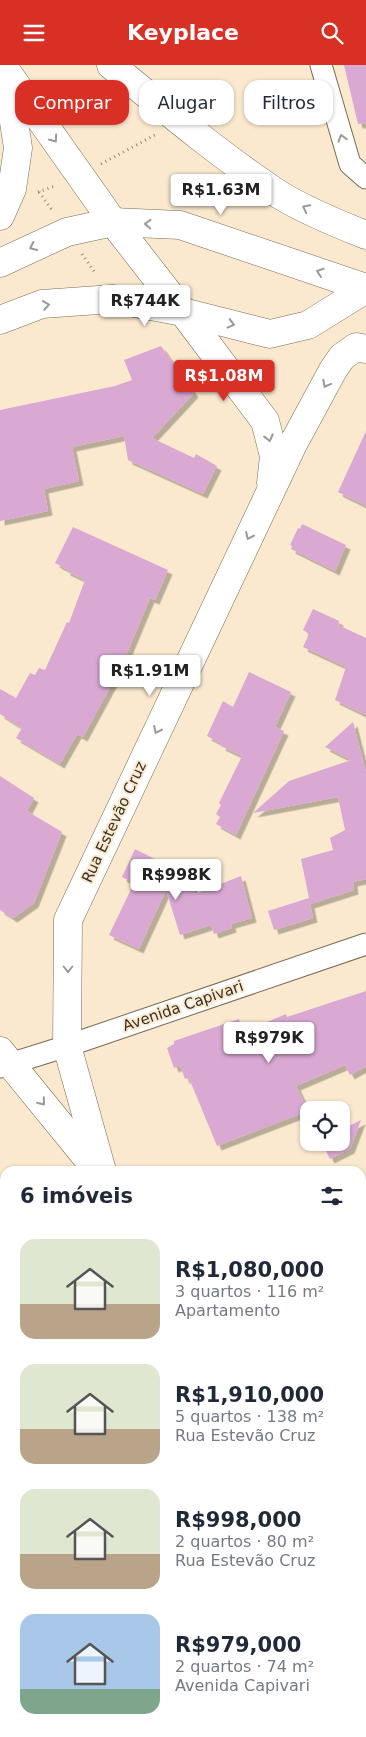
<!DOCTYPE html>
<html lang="pt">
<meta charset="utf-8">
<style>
:root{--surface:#fff;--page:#f2f2f3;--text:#1f2937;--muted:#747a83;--accent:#d93025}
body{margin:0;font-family:"DejaVu Sans",sans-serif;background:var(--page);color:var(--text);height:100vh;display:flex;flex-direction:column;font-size:19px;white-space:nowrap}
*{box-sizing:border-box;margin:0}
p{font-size:16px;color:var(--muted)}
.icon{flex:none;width:28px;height:28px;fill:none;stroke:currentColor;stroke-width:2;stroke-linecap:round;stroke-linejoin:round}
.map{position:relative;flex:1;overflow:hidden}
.panel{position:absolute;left:0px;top:1101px;width:366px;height:571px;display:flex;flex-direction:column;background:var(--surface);border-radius:15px 15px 0 0;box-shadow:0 1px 4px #0004}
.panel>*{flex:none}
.banner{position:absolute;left:15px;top:15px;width:336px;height:45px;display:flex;gap:10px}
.buttons{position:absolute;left:300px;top:1036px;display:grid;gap:10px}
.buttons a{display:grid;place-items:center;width:50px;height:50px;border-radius:10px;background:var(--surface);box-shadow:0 1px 4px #0004;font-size:25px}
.price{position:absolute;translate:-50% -42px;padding:0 11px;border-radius:5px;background:#fff;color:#222;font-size:16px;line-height:32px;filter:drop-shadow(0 1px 2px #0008)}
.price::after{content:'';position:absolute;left:50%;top:30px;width:15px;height:11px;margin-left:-8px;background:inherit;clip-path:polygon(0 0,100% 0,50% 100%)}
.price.current{background:var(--accent);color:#fff}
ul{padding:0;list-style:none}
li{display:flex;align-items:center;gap:15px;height:125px;padding:0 20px}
li span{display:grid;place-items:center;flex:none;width:140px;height:100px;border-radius:15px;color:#555}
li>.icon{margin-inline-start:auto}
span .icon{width:60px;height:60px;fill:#fffc;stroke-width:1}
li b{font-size:21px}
h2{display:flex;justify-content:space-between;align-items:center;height:60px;padding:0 20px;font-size:21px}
.pill{padding:0 18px;border-radius:15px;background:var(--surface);box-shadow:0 1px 4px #0004;font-size:18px;line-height:45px}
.pill.current{background:var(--accent);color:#fff}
header{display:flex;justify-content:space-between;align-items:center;height:65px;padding:0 20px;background:var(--accent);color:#fff;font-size:22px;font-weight:700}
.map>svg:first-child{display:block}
.building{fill:#d9a8d3;filter:url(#shadow)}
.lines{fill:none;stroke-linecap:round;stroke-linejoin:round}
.minor-casing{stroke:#7a6a53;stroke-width:23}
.secondary-casing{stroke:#7a6a53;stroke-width:29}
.path{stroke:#968978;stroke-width:3;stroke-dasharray:1 4;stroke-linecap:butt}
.minor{stroke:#fff;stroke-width:21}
.secondary{stroke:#fff;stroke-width:28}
.oneway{stroke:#9c9893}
.labels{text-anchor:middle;stroke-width:4;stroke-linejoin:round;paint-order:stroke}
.street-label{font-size:15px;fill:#383127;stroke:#fbe9cf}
</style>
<header><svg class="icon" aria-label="menu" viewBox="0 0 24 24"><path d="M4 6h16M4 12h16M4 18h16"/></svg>Keyplace<svg class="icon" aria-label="search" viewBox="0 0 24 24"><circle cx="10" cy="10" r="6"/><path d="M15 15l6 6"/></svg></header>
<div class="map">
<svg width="366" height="1672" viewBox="0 0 366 1672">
<defs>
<filter id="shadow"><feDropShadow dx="4.5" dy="4.5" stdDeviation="0" flood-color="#0004"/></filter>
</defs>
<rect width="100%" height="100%" fill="#fbe9cf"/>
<!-- building -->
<g class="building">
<polygon points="344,0 366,0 366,58 358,59"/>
<polygon points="161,281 194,328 152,373 194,393 196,389 217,401 203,429 128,395 124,371 72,382 79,416 44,424 48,446 0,456 0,345 115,321 132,315 124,295"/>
<polygon points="366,366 366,441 338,427"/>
<polygon points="302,459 346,480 335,506 291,484 292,481 290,480 298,463 300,464"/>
<polygon points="73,462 168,505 155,535 150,533 122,600 83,672 77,669 60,699 16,673 22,663 0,649 0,624 16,633 30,608 35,610 39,603 45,605 67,557 69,558 85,515 66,506 66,504 55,498"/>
<polygon points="313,544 339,556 338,560 366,573 366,650 335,635 346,602 303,582 309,569 303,565"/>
<polygon points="249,607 291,627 275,662 284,666 236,770 216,759 220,752 216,749 221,740 219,738 242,691 221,681 222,679 207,671 223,636 233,642"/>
<polygon points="353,657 366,708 366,814 353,817 354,825 310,839 313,853 274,865 268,846 309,833 301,794 333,785 330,773 345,765 338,732 253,748 289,716 351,695 325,682"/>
<polygon points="0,711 34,733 27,746 62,767 34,838 13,853 0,845"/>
<polygon points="135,784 190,812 195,829 241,811 252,853 231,859 232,863 214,869 211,860 180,870 166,825 139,884 109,870 134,818 122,812"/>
<polygon points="366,926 366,1001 350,1010 345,1000 296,1021 308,1046 217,1081 189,1013 185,1014 180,1001 174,1003 167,983 174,979 174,976 239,954 243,967 286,949 287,952"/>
<polygon points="361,1055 350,1084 330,1094 322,1078 341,1078 341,1065"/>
</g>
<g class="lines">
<!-- minor casing -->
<g class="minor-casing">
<g id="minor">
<polyline points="321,0 350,99 366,113"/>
<polyline points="0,1002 67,981 366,879"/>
<polyline points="0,1506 5,1502"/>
<polyline points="303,1668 307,1672"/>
</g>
</g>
<!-- secondary casing -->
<g class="secondary-casing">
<g id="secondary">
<polyline points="2,0 113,157 183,247 265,356 274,391 271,418"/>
<path d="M111,0C166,45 221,91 280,130C306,146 338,159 366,170"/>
<polyline points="0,151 12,124 18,83 7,12"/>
<polyline points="0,198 67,167 113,157 180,160 366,223"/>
<polyline points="0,255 42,239 113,234 183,247 270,269 308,260 366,224"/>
<polyline points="0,986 97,1105"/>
<polyline points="102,1106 67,981 68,855 293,379 333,305 342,292 356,282 366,284"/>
<polyline points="361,1459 366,1465"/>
</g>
</g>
<!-- path -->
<g class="path">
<polyline points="101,99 155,70"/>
<polyline points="38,127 55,121"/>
<polyline points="39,127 52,145"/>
<polyline points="82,189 96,209"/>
</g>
<!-- minor -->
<use href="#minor" class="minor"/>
<!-- secondary -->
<use href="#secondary" class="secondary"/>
</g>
<!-- one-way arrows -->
<defs><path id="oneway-chevron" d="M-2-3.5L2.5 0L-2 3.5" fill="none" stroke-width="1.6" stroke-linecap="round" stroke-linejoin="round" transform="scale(1.25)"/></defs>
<g class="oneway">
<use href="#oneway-chevron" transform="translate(342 73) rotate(-106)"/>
<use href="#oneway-chevron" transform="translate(54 74) rotate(55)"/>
<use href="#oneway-chevron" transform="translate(306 143) rotate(-153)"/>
<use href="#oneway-chevron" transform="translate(148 159) rotate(-178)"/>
<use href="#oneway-chevron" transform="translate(33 182) rotate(155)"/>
<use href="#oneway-chevron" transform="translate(320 207) rotate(-161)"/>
<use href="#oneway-chevron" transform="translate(46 240) rotate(-9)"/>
<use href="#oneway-chevron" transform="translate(231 259) rotate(15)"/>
<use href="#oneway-chevron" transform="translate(326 319) rotate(118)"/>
<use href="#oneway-chevron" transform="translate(269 373) rotate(76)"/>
<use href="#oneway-chevron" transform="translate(249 471) rotate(115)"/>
<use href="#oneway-chevron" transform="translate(157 665) rotate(115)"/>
<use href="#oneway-chevron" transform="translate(68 904) rotate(90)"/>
<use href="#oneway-chevron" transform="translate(42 1037) rotate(51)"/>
</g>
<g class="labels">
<!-- street labels -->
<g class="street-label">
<text transform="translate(114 757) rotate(-65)" y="5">Rua Estevão Cruz</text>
<text transform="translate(183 941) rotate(-19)" y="5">Avenida Capivari</text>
</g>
</g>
</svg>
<div class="buttons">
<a><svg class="icon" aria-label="locate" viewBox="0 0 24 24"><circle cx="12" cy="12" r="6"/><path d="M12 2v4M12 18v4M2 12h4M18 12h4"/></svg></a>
</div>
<b class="price" style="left:221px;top:151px">R$1.63M</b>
<b class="price" style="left:145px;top:262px">R$744K</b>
<b class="price current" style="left:224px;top:337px">R$1.08M</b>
<b class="price" style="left:150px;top:632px">R$1.91M</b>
<b class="price" style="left:176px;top:836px">R$998K</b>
<b class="price" style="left:269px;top:999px">R$979K</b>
<div class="banner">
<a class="pill current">Comprar</a>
<a class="pill">Alugar</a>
<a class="pill">Filtros</a>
</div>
<section class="panel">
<h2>6 imóveis<svg class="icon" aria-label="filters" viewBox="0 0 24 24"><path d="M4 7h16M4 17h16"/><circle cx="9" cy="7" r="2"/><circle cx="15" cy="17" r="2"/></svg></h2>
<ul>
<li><span style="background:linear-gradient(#dfe7d0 65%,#b9a48a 0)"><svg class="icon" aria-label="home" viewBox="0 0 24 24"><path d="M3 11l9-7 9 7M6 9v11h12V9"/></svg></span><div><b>R$1,080,000</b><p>3 quartos · 116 m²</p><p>Apartamento</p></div></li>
<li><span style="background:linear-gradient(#dfe7d0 65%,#b9a48a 0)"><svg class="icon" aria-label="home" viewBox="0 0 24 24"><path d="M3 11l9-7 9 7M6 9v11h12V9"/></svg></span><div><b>R$1,910,000</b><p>5 quartos · 138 m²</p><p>Rua Estevão Cruz</p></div></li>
<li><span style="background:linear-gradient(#dfe7d0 65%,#b9a48a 0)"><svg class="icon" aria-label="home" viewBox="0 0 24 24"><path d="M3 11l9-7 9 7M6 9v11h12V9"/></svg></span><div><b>R$998,000</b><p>2 quartos · 80 m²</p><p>Rua Estevão Cruz</p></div></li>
<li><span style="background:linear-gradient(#a9c7e8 75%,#7fa58c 0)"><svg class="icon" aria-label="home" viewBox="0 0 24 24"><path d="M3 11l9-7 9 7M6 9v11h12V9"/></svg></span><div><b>R$979,000</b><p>2 quartos · 74 m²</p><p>Avenida Capivari</p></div></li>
</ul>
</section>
</div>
